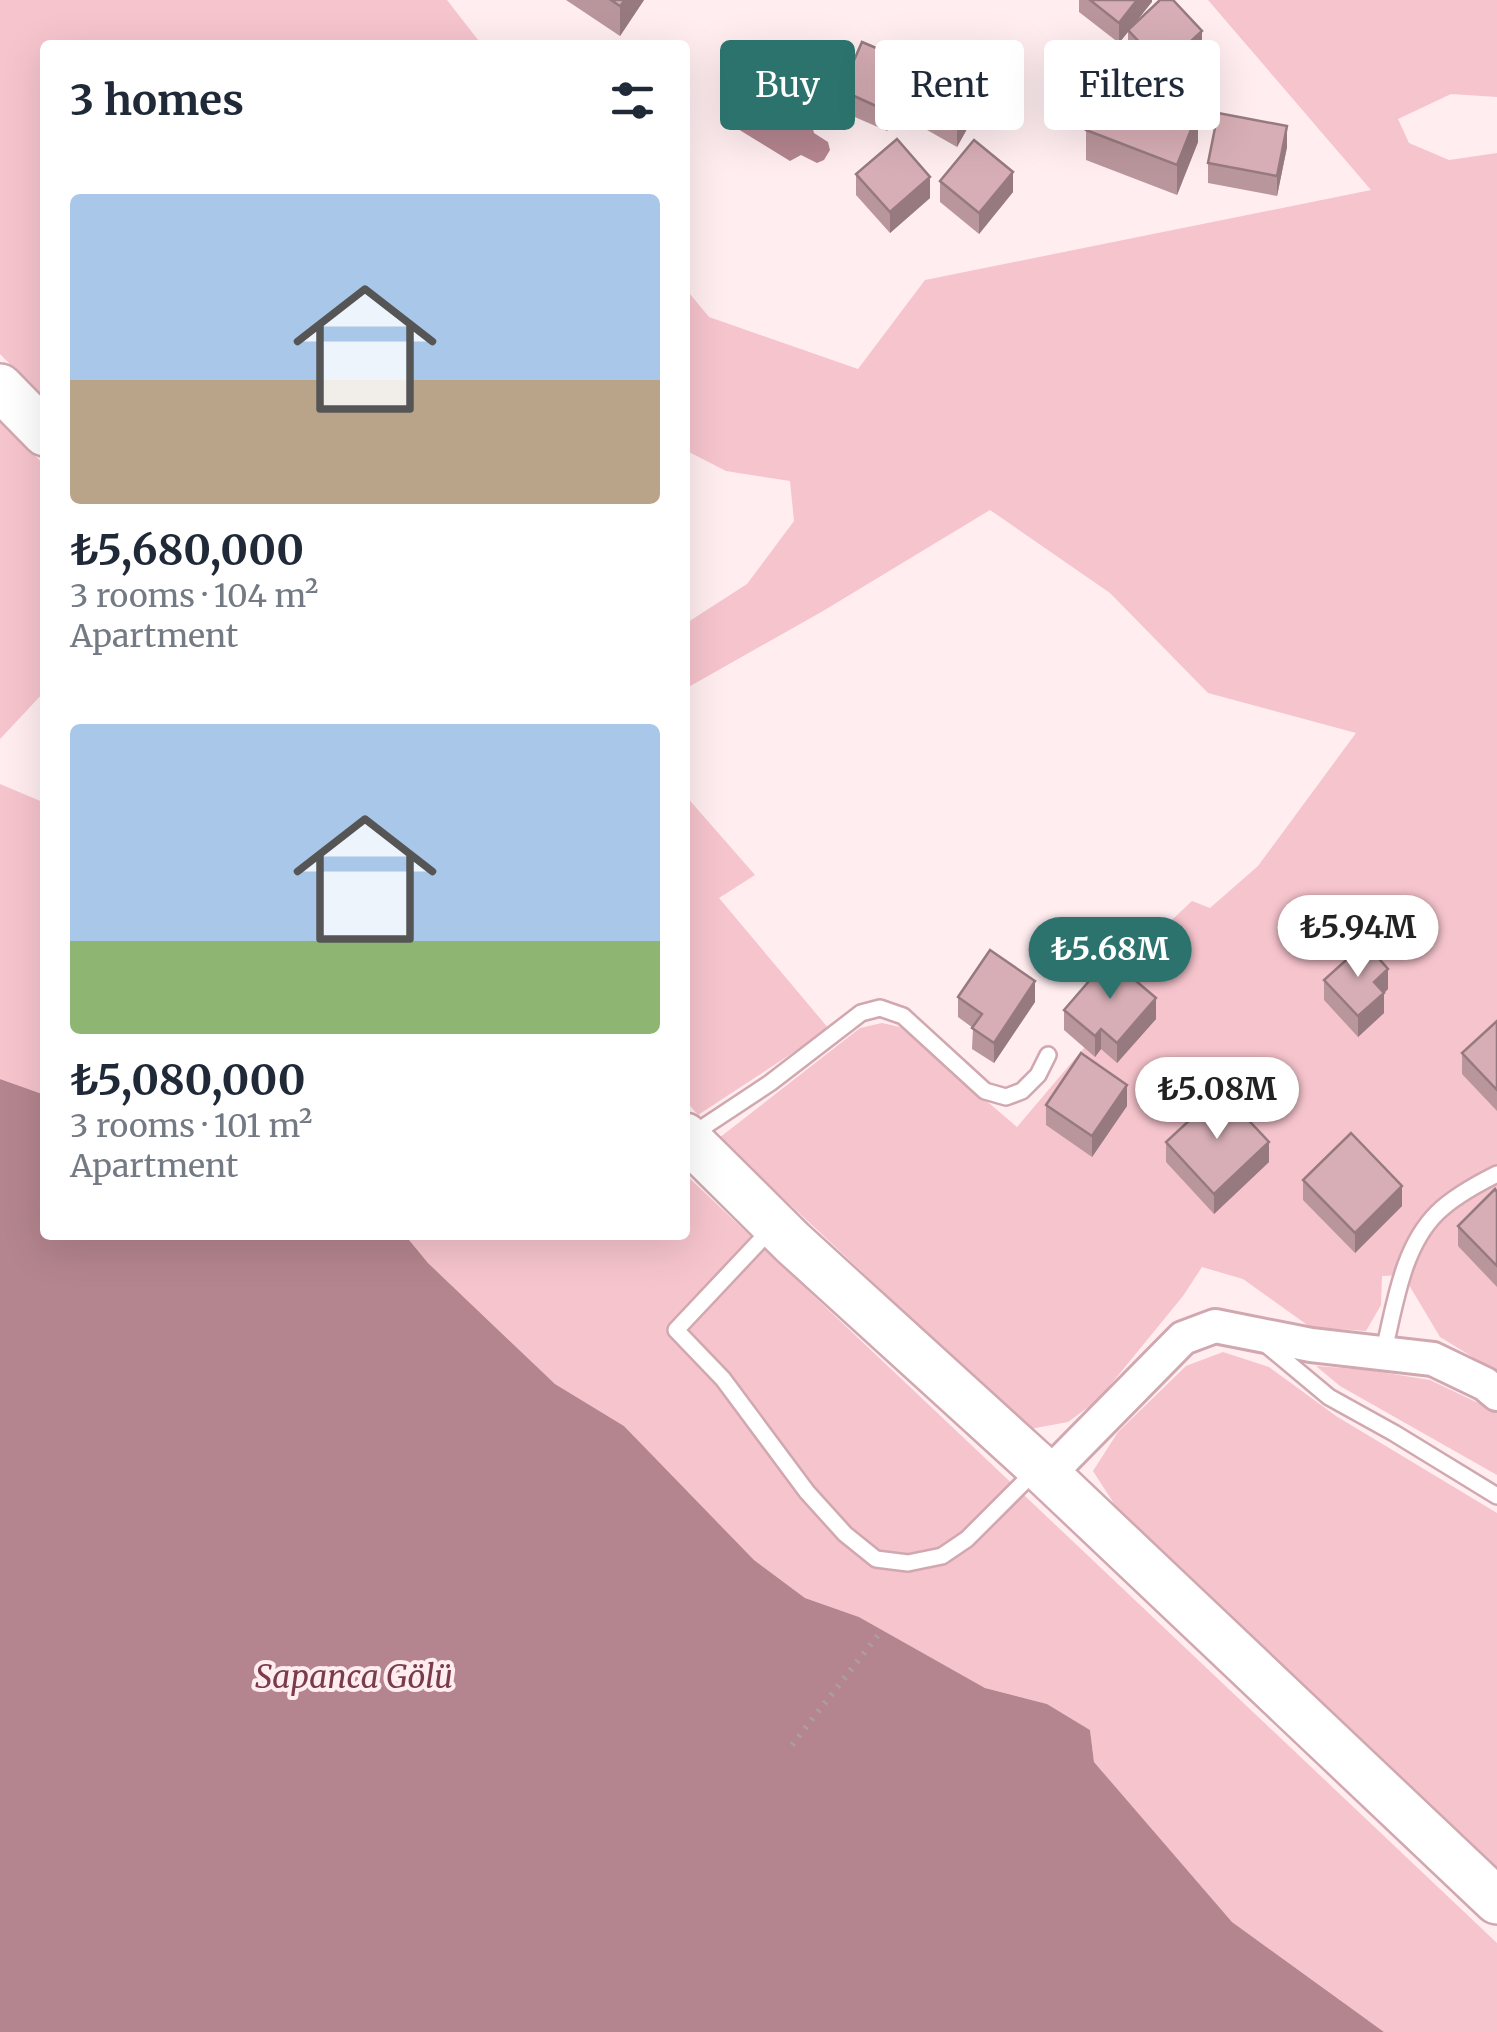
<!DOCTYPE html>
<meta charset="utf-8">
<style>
:root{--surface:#fff;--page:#f6f6f7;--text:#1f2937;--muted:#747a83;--accent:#2b736c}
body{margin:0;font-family:Merriweather,serif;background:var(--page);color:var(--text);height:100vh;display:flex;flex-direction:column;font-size:38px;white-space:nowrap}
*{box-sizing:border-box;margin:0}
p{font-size:32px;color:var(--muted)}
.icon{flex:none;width:55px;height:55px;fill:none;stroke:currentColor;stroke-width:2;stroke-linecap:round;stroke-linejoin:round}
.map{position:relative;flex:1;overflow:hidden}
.side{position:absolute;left:40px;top:40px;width:650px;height:1200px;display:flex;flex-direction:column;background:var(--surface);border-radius:10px;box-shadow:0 10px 40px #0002}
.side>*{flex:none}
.top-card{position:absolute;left:720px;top:40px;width:625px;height:90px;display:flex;gap:20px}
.price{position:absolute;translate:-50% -85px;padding:0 22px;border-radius:35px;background:#fff;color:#222;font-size:32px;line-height:65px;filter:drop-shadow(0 2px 5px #0008)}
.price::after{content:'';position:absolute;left:50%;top:60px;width:30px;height:22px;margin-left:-15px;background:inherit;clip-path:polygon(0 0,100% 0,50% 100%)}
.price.selected{background:var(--accent);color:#fff}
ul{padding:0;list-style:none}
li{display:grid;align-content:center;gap:20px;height:530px;padding:0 30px}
li span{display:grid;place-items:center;height:310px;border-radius:10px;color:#555}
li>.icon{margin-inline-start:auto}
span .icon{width:180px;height:180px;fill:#fffc;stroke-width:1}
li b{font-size:42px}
h2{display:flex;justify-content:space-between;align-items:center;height:120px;padding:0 30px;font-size:42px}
.pill{padding:0 35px;border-radius:10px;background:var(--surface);box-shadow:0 10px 40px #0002;font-size:35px;line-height:90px}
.pill.selected{background:var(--accent);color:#fff}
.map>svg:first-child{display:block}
.green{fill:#f6c4cd}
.water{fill:#b4858e}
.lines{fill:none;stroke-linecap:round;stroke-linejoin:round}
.lane-casing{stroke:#d1a8b0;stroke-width:20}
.street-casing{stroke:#d1a8b0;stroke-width:38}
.secondary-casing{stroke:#d1a8b0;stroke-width:50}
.path{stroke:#ad9da0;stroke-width:6;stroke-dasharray:2.5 8;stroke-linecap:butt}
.lane{stroke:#fff;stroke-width:15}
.street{stroke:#fff;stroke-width:32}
.secondary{stroke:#fff;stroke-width:45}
.wall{fill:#b9969c}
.shaded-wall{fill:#967a7f}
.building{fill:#d7aeb5;stroke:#967a7f;stroke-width:2.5}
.labels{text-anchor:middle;stroke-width:8;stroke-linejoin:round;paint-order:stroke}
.water-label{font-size:32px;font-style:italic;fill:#7a3b4b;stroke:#ffedf0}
</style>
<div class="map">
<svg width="1497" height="2032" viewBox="0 0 1497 2032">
<rect width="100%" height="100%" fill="#ffedf0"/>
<!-- green -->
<g class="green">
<polygon points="0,0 447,0 482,45 45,45 45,400 0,354"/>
<polygon points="1208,0 1497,0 1497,97 1451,94 1398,119 1409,143 1449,160 1497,153 1497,1372 1440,1337 1403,1275 1382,1276 1381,1305 1366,1331 1310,1327 1243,1279 1202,1267 1183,1296 1098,1400 1068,1422 1030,1429 719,1138 860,1028 882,1023 900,1027 1017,1127 1084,1048 1109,979 1192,901 1210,908 1258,866 1356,733 1208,693 1110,593 990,510 823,611 685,689 685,624 747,584 794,521 790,481 726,471 685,450 685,288 709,317 858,369 925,280 1371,190"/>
<polygon points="0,419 45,466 45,691 0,739"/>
<polygon points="0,784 45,803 45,1095 0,1079"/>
<polygon points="685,795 755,875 719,898 829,1029 698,1115 685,1100"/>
<polygon points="685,1174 1497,1943 1497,2032 1384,2032 1232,1922 1094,1762 1090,1730 1047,1704 985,1688 859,1617 805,1598 754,1560 624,1426 555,1384 428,1263 405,1235 685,1235"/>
<polygon points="1223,1352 1269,1367 1336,1416 1497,1513 1497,1872 1120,1513 1093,1471 1118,1432 1186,1366"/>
<polygon points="1316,1366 1368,1370 1430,1380 1497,1412 1497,1475 1340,1386"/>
</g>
<!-- water -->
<g class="water">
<path d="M753,87L811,122L814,133L828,142L830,150L824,160L817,163L801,155L790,161L733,126C726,109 738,95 753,87Z"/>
<polygon points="0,1079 45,1095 45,1235 405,1235 428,1263 555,1384 624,1426 754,1560 805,1598 859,1617 985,1688 1047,1704 1090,1730 1094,1762 1232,1922 1384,2032 0,2032"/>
</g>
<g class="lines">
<!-- lane casing -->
<g class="lane-casing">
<g id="lane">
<polyline points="690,1136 770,1083 861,1013 880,1008 903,1016 985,1091 1006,1097 1022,1091 1038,1075 1048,1055"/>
<polyline points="772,1228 676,1330 723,1379 807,1492 845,1534 876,1559 908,1563 942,1556 967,1539 1037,1469"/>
<polyline points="1263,1342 1329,1397 1394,1433 1497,1496"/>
<path d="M1383,1354C1395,1307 1401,1249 1437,1213C1453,1197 1477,1184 1497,1174"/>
</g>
</g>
<!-- street casing -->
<g class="street-casing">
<polyline id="street" points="1048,1475 1183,1338 1215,1326 1311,1345 1433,1359 1485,1384 1497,1394"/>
</g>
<!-- secondary casing -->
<g class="secondary-casing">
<g id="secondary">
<polyline points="0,387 45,433"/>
<polyline points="685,1136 793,1243 1039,1467 1497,1901"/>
</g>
</g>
<!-- path -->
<polyline class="path" points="792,1745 882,1630"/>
<!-- lane -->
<use href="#lane" class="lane"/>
<!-- street -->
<use href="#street" class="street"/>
<!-- secondary -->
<use href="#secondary" class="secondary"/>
</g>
<!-- wall -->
<g class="wall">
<polygon points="566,0 644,0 620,36"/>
<polygon points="1079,0 1152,0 1134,25 1202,51 1163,88 1128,50 1128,32 1119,43 1079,12"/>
<polygon points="909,82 887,131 841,111 841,90"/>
<polygon points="983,100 957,147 913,122 913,102"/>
<polygon points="1086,130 1198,142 1177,195 1086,160"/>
<polygon points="1287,147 1277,196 1208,183 1208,163"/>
<polygon points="856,174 930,198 890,233 856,195"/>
<polygon points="940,181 1013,192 979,234 940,202"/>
<polygon points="1324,980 1388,989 1384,993 1384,1013 1358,1037 1324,1000"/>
<polygon points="958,997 1035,1002 994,1063 972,1049 973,1028 958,1017"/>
<polygon points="1064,1010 1156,1019 1117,1063 1101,1049 1095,1057 1064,1030"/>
<polygon points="1497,1021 1497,1111 1462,1074 1462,1053"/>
<polygon points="1046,1105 1127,1106 1092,1157 1046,1125"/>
<polygon points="1166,1142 1269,1162 1214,1214 1166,1162"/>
<polygon points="1303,1180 1402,1206 1355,1253 1303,1200"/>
<polygon points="1497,1192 1497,1287 1458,1246 1458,1226"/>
</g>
<!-- shaded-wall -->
<g class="shaded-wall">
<polygon points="625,0 644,0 620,36 620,6"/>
<polygon points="1137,0 1152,0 1152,2 1119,43 1119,23"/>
<polygon points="1202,31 1202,51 1163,88 1163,67"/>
<polygon points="909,62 909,82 887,131 887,111"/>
<polygon points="983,80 983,100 957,147 957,126"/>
<polygon points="1198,112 1198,142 1177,195 1177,165"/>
<polygon points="1287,126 1287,147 1277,196 1277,176"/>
<polygon points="1013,172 1013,192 979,234 979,213"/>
<polygon points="930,177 930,198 890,233 890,212"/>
<polygon points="1388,969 1388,989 1384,993 1384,1013 1358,1037 1358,1016 1374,982"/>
<polygon points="1035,981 1035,1002 994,1063 994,1043"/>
<polygon points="1156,998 1156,1019 1117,1063 1117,1043"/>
<polygon points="1101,1029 1101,1049 1095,1057 1095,1036"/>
<polygon points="1127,1085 1127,1106 1092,1157 1092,1136"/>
<polygon points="1269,1142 1269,1162 1214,1214 1214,1194"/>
<polygon points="1402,1186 1402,1206 1355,1253 1355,1233"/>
</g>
<!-- building -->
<g class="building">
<polygon points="611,0 625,0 620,6"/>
<polygon points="1090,0 1137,0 1119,23"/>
<polygon points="1160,0 1173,0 1202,31 1163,67 1128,30"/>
<polygon points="862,42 909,62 887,111 841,90"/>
<polygon points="939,55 983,80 957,126 913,102"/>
<polygon points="1106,77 1198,112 1177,165 1086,130"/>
<polygon points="1218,113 1287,126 1277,176 1208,163"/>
<polygon points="897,139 930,177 890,212 856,174"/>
<polygon points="974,140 1013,172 979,213 940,181"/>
<polygon points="1365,943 1388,969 1374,982 1384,993 1358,1016 1324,980"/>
<polygon points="990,950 1035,981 994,1043 972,1028 982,1014 958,997"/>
<polygon points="1109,958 1156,998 1117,1043 1101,1029 1095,1036 1064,1010"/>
<polygon points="1497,1021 1497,1090 1462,1053"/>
<polygon points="1081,1053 1127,1085 1092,1136 1046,1105"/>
<polygon points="1221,1091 1269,1142 1214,1194 1166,1142"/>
<polygon points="1351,1133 1402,1186 1355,1233 1303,1180"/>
<polygon points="1495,1189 1497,1192 1497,1266 1458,1226"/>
</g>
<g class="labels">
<!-- water labels -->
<g class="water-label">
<text x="354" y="1688">Sapanca Gölü</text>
</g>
</g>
</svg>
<b class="price" style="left:1358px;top:980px">₺5.94M</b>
<b class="price selected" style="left:1110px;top:1002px">₺5.68M</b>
<b class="price" style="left:1217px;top:1142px">₺5.08M</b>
<div class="top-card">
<a class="pill selected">Buy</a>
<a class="pill">Rent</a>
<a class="pill">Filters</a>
</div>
<section class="side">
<h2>3 homes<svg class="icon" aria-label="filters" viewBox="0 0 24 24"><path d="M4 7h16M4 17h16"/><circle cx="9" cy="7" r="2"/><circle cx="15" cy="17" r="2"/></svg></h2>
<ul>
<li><span style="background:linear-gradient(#a9c7e8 60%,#b9a48a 0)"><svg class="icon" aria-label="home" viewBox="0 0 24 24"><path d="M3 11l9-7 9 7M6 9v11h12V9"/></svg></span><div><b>₺5,680,000</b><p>3 rooms · 104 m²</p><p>Apartment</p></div></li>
<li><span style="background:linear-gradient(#a9c7e8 70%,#8fb573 0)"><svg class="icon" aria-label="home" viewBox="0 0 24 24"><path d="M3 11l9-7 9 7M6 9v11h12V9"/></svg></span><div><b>₺5,080,000</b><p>3 rooms · 101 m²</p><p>Apartment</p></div></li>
</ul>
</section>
</div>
